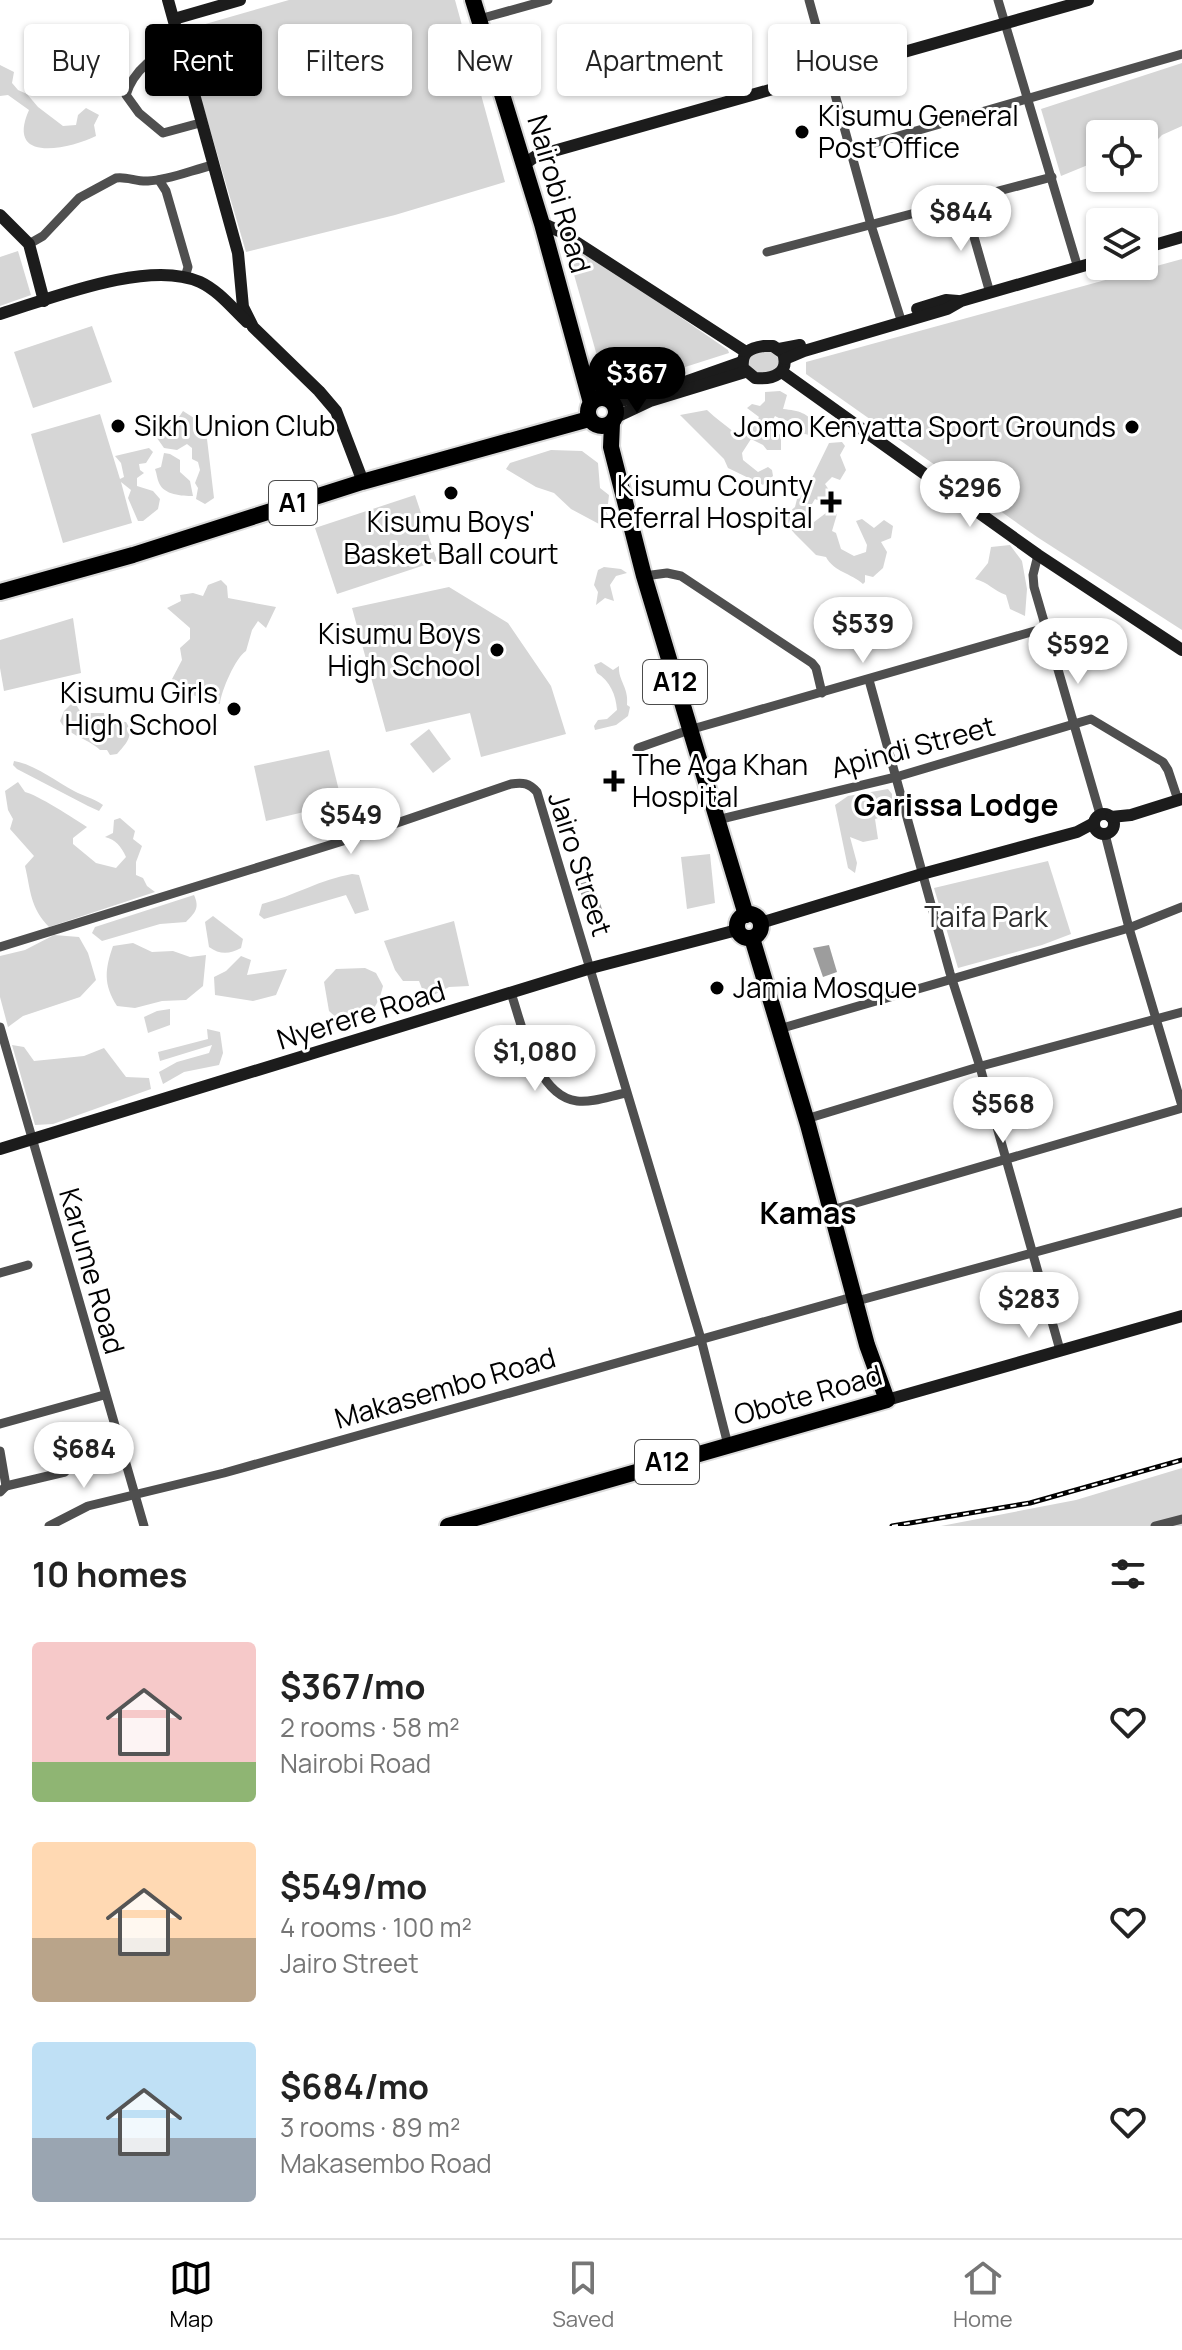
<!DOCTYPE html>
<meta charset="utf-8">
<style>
:root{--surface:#fff;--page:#f2f2f2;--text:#222;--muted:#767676;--line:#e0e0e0;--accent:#000}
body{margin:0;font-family:Manrope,sans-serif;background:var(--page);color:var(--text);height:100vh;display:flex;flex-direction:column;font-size:30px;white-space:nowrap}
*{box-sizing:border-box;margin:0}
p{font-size:26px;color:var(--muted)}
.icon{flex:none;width:44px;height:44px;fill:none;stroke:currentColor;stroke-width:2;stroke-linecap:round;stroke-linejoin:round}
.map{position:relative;height:1526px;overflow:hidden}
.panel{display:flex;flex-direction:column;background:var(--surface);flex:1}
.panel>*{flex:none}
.top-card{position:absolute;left:24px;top:24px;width:1134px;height:72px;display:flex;gap:16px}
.buttons{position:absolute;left:1086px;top:120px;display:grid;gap:16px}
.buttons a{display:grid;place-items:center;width:72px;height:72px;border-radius:8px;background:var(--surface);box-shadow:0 2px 6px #0004;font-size:40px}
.price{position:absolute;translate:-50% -68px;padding:0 18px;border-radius:28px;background:#fff;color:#222;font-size:26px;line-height:52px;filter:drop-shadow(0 2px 4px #0008)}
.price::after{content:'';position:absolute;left:50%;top:48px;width:24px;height:18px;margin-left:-12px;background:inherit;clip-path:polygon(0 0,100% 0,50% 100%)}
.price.active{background:var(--accent);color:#fff}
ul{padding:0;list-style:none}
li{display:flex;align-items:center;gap:24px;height:200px;padding:0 32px}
li span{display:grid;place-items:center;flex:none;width:224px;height:160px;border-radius:8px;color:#555}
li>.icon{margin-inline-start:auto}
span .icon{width:96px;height:96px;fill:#fffc;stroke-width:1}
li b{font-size:34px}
h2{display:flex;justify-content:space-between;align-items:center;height:96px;padding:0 32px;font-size:34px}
.pill{padding:0 28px;border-radius:8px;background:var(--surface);box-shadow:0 2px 6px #0004;font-size:28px;line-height:72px}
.pill.active{background:var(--accent);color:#fff}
.tab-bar{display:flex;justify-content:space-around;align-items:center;height:112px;border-top:2px solid var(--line);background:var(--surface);font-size:22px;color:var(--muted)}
.tab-bar a{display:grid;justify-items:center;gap:4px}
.tab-bar .active{color:var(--accent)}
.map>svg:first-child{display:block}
.green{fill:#d6d6d6}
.water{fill:#9d9d9d}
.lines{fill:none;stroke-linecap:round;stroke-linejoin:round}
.highway-casing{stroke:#dbdbdb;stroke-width:20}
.street{stroke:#4f4f4f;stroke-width:9}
.secondary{stroke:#1c1c1c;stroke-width:12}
.highway{stroke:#000;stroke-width:16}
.rail-casing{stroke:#000;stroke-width:5}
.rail{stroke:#fff;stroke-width:2;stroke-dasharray:6;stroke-linecap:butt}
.poi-dot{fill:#000;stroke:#fff;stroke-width:3}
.labels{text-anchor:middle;stroke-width:6;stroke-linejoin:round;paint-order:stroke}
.shield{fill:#fff;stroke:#4c4c4c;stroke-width:2}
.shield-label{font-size:26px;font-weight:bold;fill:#000}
.poi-label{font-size:28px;fill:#000;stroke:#fff;text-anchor:start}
.street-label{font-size:28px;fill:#000;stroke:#fff}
.park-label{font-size:28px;fill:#2d2d2d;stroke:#fff}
.neighbourhood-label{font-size:30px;font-weight:bold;fill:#000;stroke:#fff}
</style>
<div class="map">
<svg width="1182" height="1526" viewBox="0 0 1182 1526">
<rect width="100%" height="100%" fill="#fff"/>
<!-- green -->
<g class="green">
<polygon points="289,0 455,0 505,182 395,215 246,252 181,31"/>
<polygon points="1182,63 1182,126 1162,135 1153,144 1148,141 1144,142 1144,134 1100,134 1100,160 1061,176 1041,109"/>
<path d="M0,65L14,72L12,83L18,90L27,94L38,107L63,126L76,125L78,115L86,108L99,115L94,125L96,136C69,149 5,164 29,110L8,95L0,96Z"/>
<path d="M573,243L728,350L729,353L638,382C623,383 613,380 601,370L569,257V247Z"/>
<polygon points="18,251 31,295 0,306 0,257"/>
<polygon points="1182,259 1182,630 1037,537 806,374 806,362"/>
<polygon points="92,326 112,382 33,408 14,352"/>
<polygon points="775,349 783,365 764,376 748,370 749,354"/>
<path d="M780,391L787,395L783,409C799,411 808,412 816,427L809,435L801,433L799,426C792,421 784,421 775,416L771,423L772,431L781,435V450H767L763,445L751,439L742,453L743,460L758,472L768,467L772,470L773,476L763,485L728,468L724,459L680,415L707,410C716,419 726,425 736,434L751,431L759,417L747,408L752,404L760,406L765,401V392Z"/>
<polygon points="183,411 194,418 207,439 214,498 205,504 196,499 198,488 195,483 200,470 198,462 192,459 192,448 187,444 177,450 164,448 157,438 162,425 174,417 177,420"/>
<polygon points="100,414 120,479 124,477 121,463 115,456 149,448 153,452 146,463 139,464 140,470 144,473 137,478 137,486 153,491 160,499 158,509 143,521 138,521 128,498 131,490 121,482 132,523 63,543 31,434"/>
<path d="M842,442L845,446L840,455L846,470L840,480L832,477L825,484L829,490L824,503L815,499L806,514L814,522L826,513L837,514L832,531L836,533L841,549L854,556L866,552L867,545L856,521L862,519L874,528L884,520L893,526L891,538L881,542L887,552L883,568L873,577L865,575V582L863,584C851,573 834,572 826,557L816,555L795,534L789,527L787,514L795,507L797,499L808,486L829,443Z"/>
<polygon points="551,450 582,451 598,463 600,488 609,495 607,513 611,522 599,524 571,509 554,493 536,487 506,469 510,463"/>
<path d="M164,453L170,454L180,460V472L190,481L193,496C182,496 164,495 159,483C157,479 157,474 155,469L161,467Z"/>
<polygon points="415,495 437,561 337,594 315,528"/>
<path d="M1010,545L1022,561L1027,589L1025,616L1010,609L1006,595C994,591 988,582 975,579L988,563L991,547Z"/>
<polygon points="604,567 621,569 627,573 616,576 610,585 614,601 605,598 596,605 598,592 594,585 598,570"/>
<path d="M221,580L227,586L228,598L276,607L266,628L258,621L252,630L246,651C236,657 221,691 220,704L214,702L209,695C196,701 181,690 171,681L182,660L180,648L190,639V628L167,608L181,601L180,595L193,593L203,596L208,585Z"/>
<polygon points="449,587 508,623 551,686 566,734 481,757 470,713 386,732 352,608"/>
<polygon points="73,618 81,673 4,691 0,668 0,640"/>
<path d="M601,662L613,670L619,666C618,681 629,687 627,705L630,707L628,716L616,725L595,730L594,726L598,720L607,719L617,710C616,695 610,681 597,673L594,665Z"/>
<path d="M74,701L81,713H104L105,721L126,722C135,735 126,744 117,754L110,755L107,750H100C88,738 68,736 60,721L64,711Z"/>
<polygon points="429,729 451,759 433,773 410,744"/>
<polygon points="329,750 342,803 266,821 254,766"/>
<path d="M14,761C36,765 55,781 74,791C83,796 93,798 103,805L99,811L88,806L17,769L13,765Z"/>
<path d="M18,782L25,792C36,794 75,819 87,827L73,838V844L96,863L116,868L126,857C121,846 116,840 105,837L113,833L114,820L120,818L135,831L133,839L142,846L136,862V875L143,878L147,886L155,892L49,927C30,907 31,892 25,866L34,856L10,829L13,819L8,810L5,791Z"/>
<polygon points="888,789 892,794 892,820 885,816 875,819 878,839 863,842 850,837 857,863 855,873 848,868 835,805 848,796"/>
<polygon points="710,854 715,903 687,909 681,857"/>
<polygon points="1048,861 1071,934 1042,945 958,968 934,888"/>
<path d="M352,874L359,875L369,910L355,914L346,895L264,919L259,915L262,904C294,896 321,879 352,874Z"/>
<path d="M194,895C200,908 195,913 186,922L160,924L102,941L92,933L95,927Z"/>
<path d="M213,916L243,939L241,948C230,954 220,955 209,947L205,922Z"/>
<polygon points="454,921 469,986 449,987 426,999 419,981 403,981 395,970 384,941"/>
<polygon points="54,935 79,937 88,953 96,980 80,997 23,1016 8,1027 0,997 0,956 25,950"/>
<path d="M133,943L152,952L173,951L190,957L206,955L203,986L186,1000L162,1001L135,1008L117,1006C103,984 105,969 113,946Z"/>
<polygon points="241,956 251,960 247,975 287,969 276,995 253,1001 215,995 214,977 226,971"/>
<path d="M365,968L376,973L383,986C376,1014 367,1018 339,1020L329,1011L324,982L336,969Z"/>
<polygon points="170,1009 170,1025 148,1033 144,1017 157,1011"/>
<polygon points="207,1029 220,1032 223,1053 219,1065 184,1072 163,1084 159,1072 177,1062 209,1053 212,1045 160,1061 158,1052 208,1039"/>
<polygon points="12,1045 24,1047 34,1061 84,1056 104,1048 126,1077 149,1078 151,1089 53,1124 35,1125"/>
<polygon points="1182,1468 1182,1526 941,1526 1076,1500"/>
</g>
<!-- water -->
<g class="water">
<polygon points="592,880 603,912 588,916 578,884"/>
<polygon points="829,945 837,972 823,977 813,948"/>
</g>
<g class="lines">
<!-- highway casing -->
<g class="highway-casing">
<g id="highway">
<polyline points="473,0 542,224 591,403"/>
<circle cx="602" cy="412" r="14"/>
<polyline points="612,423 611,447 644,576 746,915"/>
<polyline points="0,592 133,555 362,482 589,419"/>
<circle cx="749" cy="926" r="12"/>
<polyline points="448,1526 887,1400 867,1345 808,1125 752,938"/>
</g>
</g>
<!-- street -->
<g class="street">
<polyline points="809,0 871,225 902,323"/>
<polyline points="998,0 1078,268"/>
<polyline points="483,18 548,0"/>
<path d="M180,46C157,51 133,71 126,95L139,113L163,133L200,123"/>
<polyline points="850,150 1182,54"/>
<polyline points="159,180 166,191 188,267 185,277"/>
<polyline points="964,202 990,293"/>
<path d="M29,244L43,236L79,198L116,178C126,176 137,182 148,181C170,180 192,170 213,165"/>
<polyline points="767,252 1052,177"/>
<polyline points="1038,555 1033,575 1034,587 1100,814"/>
<polyline points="644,576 667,573 681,576 812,663 816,668 822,693"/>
<polyline points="869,680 950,973 980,1067 1060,1350"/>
<polyline points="638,748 689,730 1045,628"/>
<polyline points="717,820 896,777 1091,719 1163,762 1168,770 1178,800"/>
<polyline points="1105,834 1129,928 1182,1106"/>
<path d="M0,947L359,836L511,784C523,782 529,783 537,792L701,1339L728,1445"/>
<path d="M511,993C522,1025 536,1096 577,1101C593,1103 610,1096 626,1093"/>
<polyline points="0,1027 144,1526"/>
<polyline points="779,1029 1129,928 1182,907"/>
<polyline points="806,1119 985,1065 1182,1012"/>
<polyline points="832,1210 1182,1108"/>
<polyline points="0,1273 28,1265"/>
<polyline points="857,1301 1182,1212"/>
<polyline points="0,1424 104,1395"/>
<polyline points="0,1451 6,1486 0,1492"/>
<polyline points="6,1486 65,1472"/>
<polyline points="49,1526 88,1506 224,1473 856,1296"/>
<polyline points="1155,1526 1182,1519"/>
</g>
<!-- secondary -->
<g class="secondary">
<polyline points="168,0 238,253 243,307 253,327 319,391 336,411 360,474"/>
<polyline points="174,19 240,0"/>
<polyline points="526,163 536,156 1088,0"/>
<polyline points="0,215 29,244 44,301"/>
<polyline points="544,224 559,231 746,352"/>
<polyline points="1144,248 1182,237"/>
<polyline points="917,309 946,300 958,301"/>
<path d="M0,314C52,298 149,259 200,282C219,291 232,308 247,322"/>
<path d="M764,346H773L783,353C790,373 773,380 755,378L743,368C741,352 750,348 764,346Z"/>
<polyline points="779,349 800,345"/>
<polyline points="785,359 804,351 947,309 961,301 1100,261"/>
<polyline points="782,372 1038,555 1182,650"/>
<polyline points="613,403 654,393 742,362"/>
<polyline points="616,417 650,401 745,372"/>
<circle cx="1104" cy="824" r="10"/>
<polyline points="1111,817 1131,815 1182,799"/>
<polyline points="760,923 922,874 1077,832 1094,823"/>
<polyline points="0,1149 591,968 737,930"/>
<polyline points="887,1400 1182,1316"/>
</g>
<!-- highway -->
<use href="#highway" class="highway"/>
<!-- rail casing -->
<g class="rail-casing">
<polyline id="rail" points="892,1526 1030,1503 1182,1460"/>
</g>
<!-- rail -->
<use href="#rail" class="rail"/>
</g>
<!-- markers -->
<g class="poi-dot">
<circle cx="802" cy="132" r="8"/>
<circle cx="118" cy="426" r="8"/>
<circle cx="1132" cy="427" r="8"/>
<circle cx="451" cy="493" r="8"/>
<path d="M827 490h8v8h8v8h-8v8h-8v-8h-8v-8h8z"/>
<circle cx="497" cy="650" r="8"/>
<circle cx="234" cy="709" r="8"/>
<path d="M610 769h8v8h8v8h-8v8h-8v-8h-8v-8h8z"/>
<circle cx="717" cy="988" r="8"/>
</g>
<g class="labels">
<!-- shield labels -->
<g class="shield">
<rect x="269" y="481" width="48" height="44" rx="6"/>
<rect x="643" y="660" width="64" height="44" rx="6"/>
<rect x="635" y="1440" width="64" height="44" rx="6"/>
</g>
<g class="shield-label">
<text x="293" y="512">A1</text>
<text x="675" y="691">A12</text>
<text x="667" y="1471">A12</text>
</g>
<!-- poi labels -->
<g class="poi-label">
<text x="818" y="126">Kisumu General<tspan x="818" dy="32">Post Office</tspan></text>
<text x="134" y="436">Sikh Union Club</text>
<text x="1116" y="437" text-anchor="end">Jomo Kenyatta Sport Grounds</text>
<text x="813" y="496" text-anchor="end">Kisumu County<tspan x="813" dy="32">Referral Hospital</tspan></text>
<text x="451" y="532" text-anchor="middle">Kisumu Boys'<tspan x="451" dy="32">Basket Ball court</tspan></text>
<text x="481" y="644" text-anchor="end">Kisumu Boys<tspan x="481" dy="32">High School</tspan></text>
<text x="218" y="703" text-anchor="end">Kisumu Girls<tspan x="218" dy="32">High School</tspan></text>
<text x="632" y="775">The Aga Khan<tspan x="632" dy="32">Hospital</tspan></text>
<text x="733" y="998">Jamia Mosque</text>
</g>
<!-- street labels -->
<g class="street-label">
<text transform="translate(559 194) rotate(74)" y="10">Nairobi Road</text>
<text transform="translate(913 747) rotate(-15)" y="10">Apindi Street</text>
<text transform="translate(580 864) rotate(72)" y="10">Jairo Street</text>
<text transform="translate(361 1015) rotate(-17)" y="10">Nyerere Road</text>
<text transform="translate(92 1271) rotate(74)" y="10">Karume Road</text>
<text transform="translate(445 1388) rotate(-16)" y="10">Makasembo Road</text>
<text transform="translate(808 1395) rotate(-16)" y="10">Obote Road</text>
</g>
<!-- park labels -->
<g class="park-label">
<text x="986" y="927">Taifa Park</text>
</g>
<!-- neighbourhood labels -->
<g class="neighbourhood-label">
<text x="956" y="816">Garissa Lodge</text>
<text x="808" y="1224">Kamas</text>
</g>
</g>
</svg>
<div class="buttons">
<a><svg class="icon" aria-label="locate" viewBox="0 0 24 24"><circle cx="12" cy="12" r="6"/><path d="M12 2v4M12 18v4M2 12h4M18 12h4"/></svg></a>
<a><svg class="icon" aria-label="layers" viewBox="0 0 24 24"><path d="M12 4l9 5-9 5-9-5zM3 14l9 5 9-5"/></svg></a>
</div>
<b class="price" style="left:961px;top:253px">$844</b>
<b class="price active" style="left:637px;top:415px">$367</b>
<b class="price" style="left:970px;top:529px">$296</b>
<b class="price" style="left:863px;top:665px">$539</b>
<b class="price" style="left:1078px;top:686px">$592</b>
<b class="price" style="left:351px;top:856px">$549</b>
<b class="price" style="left:535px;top:1093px">$1,080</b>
<b class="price" style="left:1003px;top:1145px">$568</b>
<b class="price" style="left:1029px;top:1340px">$283</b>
<b class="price" style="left:84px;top:1490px">$684</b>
<div class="top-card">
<a class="pill">Buy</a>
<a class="pill active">Rent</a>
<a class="pill">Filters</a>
<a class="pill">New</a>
<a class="pill">Apartment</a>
<a class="pill">House</a>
</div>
</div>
<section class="panel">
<h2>10 homes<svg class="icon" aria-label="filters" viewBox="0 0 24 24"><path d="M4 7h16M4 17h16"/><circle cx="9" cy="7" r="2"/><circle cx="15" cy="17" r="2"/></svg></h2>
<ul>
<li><span style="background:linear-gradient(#f6c9c9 75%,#8fb573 0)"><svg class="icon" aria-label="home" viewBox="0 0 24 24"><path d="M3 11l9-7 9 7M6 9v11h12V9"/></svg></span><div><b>$367/mo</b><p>2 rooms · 58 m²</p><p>Nairobi Road</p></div><svg class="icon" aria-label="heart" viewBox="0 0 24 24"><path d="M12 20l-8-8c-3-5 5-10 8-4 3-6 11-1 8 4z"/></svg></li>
<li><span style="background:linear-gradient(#ffd9b3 60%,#b9a48a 0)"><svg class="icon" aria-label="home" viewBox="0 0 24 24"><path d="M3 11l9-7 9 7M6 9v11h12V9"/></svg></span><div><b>$549/mo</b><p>4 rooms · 100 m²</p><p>Jairo Street</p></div><svg class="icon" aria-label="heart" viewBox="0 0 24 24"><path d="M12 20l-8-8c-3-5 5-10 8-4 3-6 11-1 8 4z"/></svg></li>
<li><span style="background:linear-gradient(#bfe0f5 60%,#9aa5b1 0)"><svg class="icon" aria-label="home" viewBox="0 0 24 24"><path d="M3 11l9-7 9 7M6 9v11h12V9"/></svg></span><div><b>$684/mo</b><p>3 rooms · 89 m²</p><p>Makasembo Road</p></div><svg class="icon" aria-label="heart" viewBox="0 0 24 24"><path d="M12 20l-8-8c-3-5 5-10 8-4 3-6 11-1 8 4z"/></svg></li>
</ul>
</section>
<nav class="tab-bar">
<a class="active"><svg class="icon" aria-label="map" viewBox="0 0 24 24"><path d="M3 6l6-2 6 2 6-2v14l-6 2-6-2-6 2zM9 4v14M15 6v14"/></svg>Map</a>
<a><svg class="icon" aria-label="saved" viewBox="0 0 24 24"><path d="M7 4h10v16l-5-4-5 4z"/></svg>Saved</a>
<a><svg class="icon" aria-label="home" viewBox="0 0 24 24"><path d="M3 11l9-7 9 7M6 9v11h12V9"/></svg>Home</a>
</nav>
